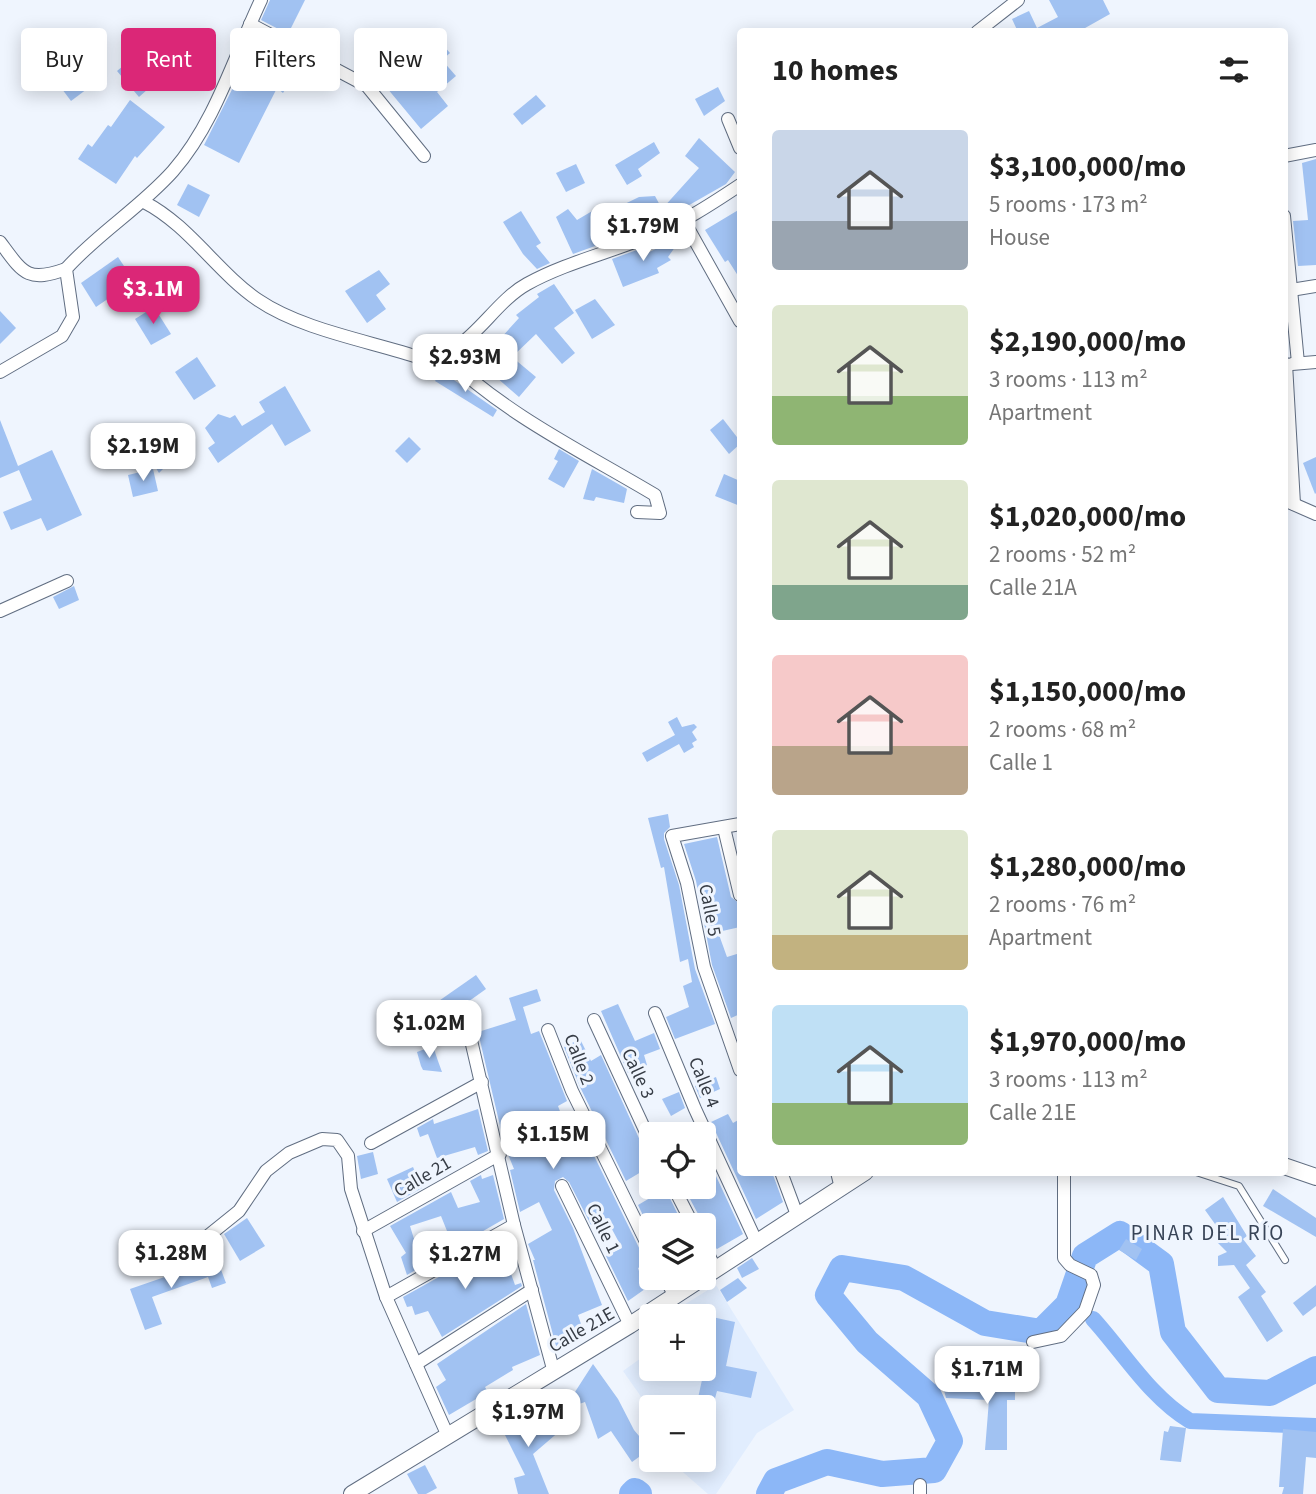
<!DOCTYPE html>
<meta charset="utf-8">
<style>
:root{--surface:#fff;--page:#f2f2f2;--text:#222;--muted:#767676;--accent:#db2777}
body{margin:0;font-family:"Source Sans 3",sans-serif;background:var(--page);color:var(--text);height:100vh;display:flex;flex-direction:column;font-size:26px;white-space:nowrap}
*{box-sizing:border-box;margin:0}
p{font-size:23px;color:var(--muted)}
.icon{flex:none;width:38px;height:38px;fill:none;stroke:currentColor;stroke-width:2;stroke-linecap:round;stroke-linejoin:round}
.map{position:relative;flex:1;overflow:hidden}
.details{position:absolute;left:737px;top:28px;width:551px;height:1148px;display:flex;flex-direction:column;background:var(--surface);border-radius:7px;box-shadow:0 4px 18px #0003}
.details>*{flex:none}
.guide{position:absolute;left:21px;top:28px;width:611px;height:63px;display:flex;gap:14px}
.buttons{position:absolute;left:639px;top:1122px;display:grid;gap:14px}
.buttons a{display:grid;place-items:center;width:77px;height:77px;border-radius:7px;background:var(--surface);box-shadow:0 4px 18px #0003;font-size:35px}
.price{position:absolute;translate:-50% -60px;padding:0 16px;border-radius:14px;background:#fff;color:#222;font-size:23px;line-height:46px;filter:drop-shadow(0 2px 4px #0008)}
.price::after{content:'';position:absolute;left:50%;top:42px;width:21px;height:16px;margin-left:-10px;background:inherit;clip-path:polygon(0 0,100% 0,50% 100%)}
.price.selected{background:var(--accent);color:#fff}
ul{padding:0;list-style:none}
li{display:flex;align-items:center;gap:21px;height:175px;padding:0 35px}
li span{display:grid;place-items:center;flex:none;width:196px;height:140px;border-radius:7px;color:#555}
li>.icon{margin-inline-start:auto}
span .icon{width:84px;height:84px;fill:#fffc;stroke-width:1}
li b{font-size:30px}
h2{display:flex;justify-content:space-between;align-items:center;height:84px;padding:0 35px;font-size:30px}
.chip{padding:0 24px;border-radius:7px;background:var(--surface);box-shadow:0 4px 18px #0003;font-size:24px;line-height:63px}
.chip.selected{background:var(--accent);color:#fff}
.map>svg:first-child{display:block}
.built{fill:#e1edfe}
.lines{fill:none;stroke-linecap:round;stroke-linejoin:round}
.canal{stroke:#8cb7f7;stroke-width:16}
.river{stroke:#8cb7f7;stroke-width:26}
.building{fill:#a1c2f2;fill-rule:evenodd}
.lane-casing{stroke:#616e82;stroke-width:8}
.street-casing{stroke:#616e82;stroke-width:14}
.secondary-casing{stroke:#616e82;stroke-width:18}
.lane{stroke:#fff;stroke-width:6}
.street{stroke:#fff;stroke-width:12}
.secondary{stroke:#fff;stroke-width:16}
.labels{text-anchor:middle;stroke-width:6;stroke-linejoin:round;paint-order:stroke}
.street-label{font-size:19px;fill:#373d46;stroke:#eff5fe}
.neighbourhood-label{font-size:21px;letter-spacing:2px;fill:#384457;stroke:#eff5fe}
</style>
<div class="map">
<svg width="1316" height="1494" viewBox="0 0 1316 1494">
<rect width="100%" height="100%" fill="#eff5fe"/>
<!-- built -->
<polygon class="built" points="716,1285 794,1410 757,1433 716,1494 708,1494 669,1460 704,1460 704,1407 651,1407 651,1411 623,1371 648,1353 648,1327 651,1325 651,1368 704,1368 704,1316 666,1316"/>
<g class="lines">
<!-- canal -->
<g class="canal">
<polyline points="1068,1305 1081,1309"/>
<path d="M1093,1319C1124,1353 1150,1397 1190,1421L1316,1426"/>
</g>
<!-- river -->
<g class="river">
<polyline points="632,1494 635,1491 639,1494"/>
<polyline points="769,1494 776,1481 827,1462 882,1474 934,1470 950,1441 929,1396 867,1342 828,1295 842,1268 904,1278 985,1323 1041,1332 1068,1305 1085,1256 1120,1234 1161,1264 1173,1332 1218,1390 1270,1393 1316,1369"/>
</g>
</g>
<!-- building -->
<g class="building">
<polygon points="270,0 305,0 288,34 261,20"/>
<polygon points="1049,0 1103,0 1110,14 1078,32 1018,32 1012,19 1029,11 1037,28 1058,17"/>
<polygon points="436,37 450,53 442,60 456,76 437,92 448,106 421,129 382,82"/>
<polygon points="258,38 282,51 273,69 291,80 283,93 277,88 239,163 204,145"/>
<polygon points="135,56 157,81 139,97 117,71"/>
<polygon points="77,77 87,89 71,101 62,89"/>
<polygon points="718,87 725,101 704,116 695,99"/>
<polygon points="536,95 546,106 522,125 513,114"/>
<polygon points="130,100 165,127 137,158 135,156 116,184 78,159 88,144 92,147 108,125 111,127"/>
<polygon points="699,138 735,172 726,184 656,224 573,254 556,217 568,209 577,220 594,210 598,217 639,197 655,196 662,209 699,168 685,156"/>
<polygon points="654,142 660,153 638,169 642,176 627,185 615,165"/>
<polygon points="1316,159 1316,265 1298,266 1293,221 1308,220 1302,163"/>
<polygon points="576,164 585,183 566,192 556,173"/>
<polygon points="188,184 210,195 199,217 177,205"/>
<polygon points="740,209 740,279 728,260 725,262 705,230"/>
<polygon points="521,211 541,243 536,246 550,263 537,269 523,254 503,222"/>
<polygon points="683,236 668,257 671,260 657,268 659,273 623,287 612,259 648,246 641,252 643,255"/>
<polygon points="118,257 134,281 96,307 81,283"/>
<polygon points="379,270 390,284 376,295 386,309 367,323 345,291"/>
<polygon points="554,284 574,313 554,328 575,353 562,364 536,334 512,357 536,377 519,397 479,362 519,318 516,315 539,297 537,294"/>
<polygon points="595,299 615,325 592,339 575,310"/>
<polygon points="154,307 171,334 151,345 135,319"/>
<polygon points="0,311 16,328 0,344"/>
<polygon points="197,357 216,386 194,400 175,372"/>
<polygon points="441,371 497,410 493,417 435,381"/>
<polygon points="285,386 311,431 285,446 272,424 218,463 208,448 215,443 205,428 218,414 230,418 235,415 242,426 265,412 259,402"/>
<polygon points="723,419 740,441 740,444 729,454 710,430"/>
<polygon points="0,420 18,466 52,450 82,515 47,531 41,518 11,530 3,512 32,500 19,470 0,478"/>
<polygon points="409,437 421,449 407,463 395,451"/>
<polygon points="161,446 170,462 159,473 148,455"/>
<polygon points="559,449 579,461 564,488 548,479 558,461 554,459"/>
<polygon points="1316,457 1316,493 1315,494 1303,463"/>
<polygon points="153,469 158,491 133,497 128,475"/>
<polygon points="592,469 627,489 624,503 596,497 594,501 583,499"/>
<polygon points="724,474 740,481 740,506 715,496"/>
<polygon points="74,586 79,600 59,609 53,597"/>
<polygon points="677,717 682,727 694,724 697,727 692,732 697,740 692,743 694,747 684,753 679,744 647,762 642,753 675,735 668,722"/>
<polygon points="668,814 670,827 664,833 664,839 679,885 695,969 715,1024 675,1039 666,1017 689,1007 683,986 692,982 688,959 680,962 664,867 661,868 648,818"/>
<polygon points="717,837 731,897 740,904 740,927 718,932 727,957 740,953 740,1014 731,1018 712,965 696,881 684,844"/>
<polygon points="476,975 486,989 433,1027 423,1012"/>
<polygon points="537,989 541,1001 523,1007 531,1034 539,1031 567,1101 558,1106 567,1130 578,1123 643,1256 650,1262 638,1268 645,1289 628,1301 606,1256 622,1248 606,1218 591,1225 569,1182 563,1177 555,1181 554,1190 573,1228 602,1305 578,1315 583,1330 556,1346 533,1260 535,1260 528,1244 552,1230 539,1202 520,1212 510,1170 514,1169 505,1147 478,1032 516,1020 509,998"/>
<polygon points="618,1004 635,1041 654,1033 660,1049 644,1055 647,1065 628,1073 601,1011"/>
<polygon points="580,1039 591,1061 601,1055 643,1147 651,1152 651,1186 664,1186 683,1225 651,1225 651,1232 638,1205 650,1198 641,1172 626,1181 580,1087 564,1047"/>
<polygon points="433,1046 438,1061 442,1072 423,1070 421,1066 417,1052"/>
<polygon points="716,1077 720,1089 700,1098 695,1086"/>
<polygon points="679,1092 685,1108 671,1116 662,1099"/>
<polygon points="478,1109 488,1151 478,1155 475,1147 437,1158 428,1134 420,1137 417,1128 433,1119 434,1124"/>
<polygon points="728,1114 733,1123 740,1119 740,1172 772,1172 783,1202 756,1219 711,1122"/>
<polygon points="373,1152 378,1174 361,1179 357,1156"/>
<polygon points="413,1167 422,1188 397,1202 387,1179"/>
<path d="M481,1175L482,1179L493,1175L504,1219L407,1275L401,1257L406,1253L390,1226L451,1192L458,1208L480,1202L470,1181ZM441,1216L449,1236L418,1252L410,1226Z"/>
<polygon points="716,1176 743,1234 717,1249 704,1237 704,1225 683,1186 704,1186 704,1182"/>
<polygon points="1273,1189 1316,1218 1316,1237 1263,1206"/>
<polygon points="1223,1197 1247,1236 1243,1239 1256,1256 1246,1265 1266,1292 1261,1296 1283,1331 1267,1342 1238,1297 1250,1288 1234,1265 1218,1266 1218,1256 1227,1252 1217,1242 1225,1238 1205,1210"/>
<polygon points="247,1218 265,1246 240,1261 224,1234"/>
<polygon points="1126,1239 1142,1249 1136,1260 1119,1250"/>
<polygon points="500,1243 515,1285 521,1283 522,1286 442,1337 428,1311 415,1315 412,1306 407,1307 403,1297"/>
<polygon points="752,1258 759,1269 742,1278 737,1268"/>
<polygon points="217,1259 226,1283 212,1288 208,1277 152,1297 162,1324 145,1330 130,1289 182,1271 186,1276 193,1276 203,1264"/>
<polygon points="738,1278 747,1288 727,1302 720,1290"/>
<polygon points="1316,1285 1316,1306 1303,1316 1293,1303"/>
<polygon points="526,1304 540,1355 512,1367 513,1370 485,1387 488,1392 449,1415 436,1387 446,1380 437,1364"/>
<polygon points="703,1315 735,1322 726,1366 757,1372 751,1398 717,1391 714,1402 698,1398 706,1362"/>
<polygon points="593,1364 618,1399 634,1430 650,1449 632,1462 611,1431 598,1439 585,1402 564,1409"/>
<polygon points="941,1379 1015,1385 1015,1400 1007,1400 1007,1450 985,1450 989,1400 946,1398"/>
<polygon points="528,1405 539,1431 568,1424 533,1454 549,1494 518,1494 514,1478 525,1475 503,1431 502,1424"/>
<polygon points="1170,1426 1186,1428 1181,1462 1160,1460 1164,1431 1168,1432"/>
<polygon points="1283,1429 1316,1432 1316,1458 1306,1457 1303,1494 1282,1494 1284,1487 1279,1487"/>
<polygon points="425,1465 437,1488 426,1494 418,1494 407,1474"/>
</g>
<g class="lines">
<!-- lane casing -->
<g class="lane-casing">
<polyline id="lane" points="1196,1172 1239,1186 1285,1260"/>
</g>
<!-- street casing -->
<g class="street-casing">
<g id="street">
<polyline points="250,24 367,86 424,156"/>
<polyline points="977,32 1018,0"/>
<polyline points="728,119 740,148"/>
<polyline points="1284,156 1316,150"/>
<path d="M144,202C189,225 217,272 258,300C302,330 370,341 421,358C468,359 489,305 527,284C565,263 608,253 647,237C681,224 710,205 740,185"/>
<polyline points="1284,216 1298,363"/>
<polyline points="684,221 740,321"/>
<path d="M0,242C23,273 27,283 66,269"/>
<polyline points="1285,291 1316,286"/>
<path d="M445,356C506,415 583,452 655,495L660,513L637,512"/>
<polyline points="1286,364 1294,504"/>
<polyline points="1292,364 1316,362"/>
<path d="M0,372L62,336L73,317L66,269C98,233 140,208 173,171C215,123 234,57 261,0"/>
<polyline points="1284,500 1316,514"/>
<polyline points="0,611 67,581"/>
<polyline points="740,824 672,836 687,883 704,967 740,1070"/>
<polyline points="724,828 740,895"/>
<polyline points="655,1013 695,1109 756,1241"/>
<polyline points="594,1020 651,1143"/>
<polyline points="548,1030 572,1091 651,1252"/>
<polyline points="470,1036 514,1225 553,1369"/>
<polyline points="371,1143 482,1082"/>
<polyline points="781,1172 797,1215"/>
<polyline points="837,1172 841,1188"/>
<polyline points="562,1186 630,1325"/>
<polyline points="673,1186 693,1225"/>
<polyline points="363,1231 500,1154"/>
<polyline points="704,1246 716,1270"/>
<polyline points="190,1268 201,1251 203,1240 239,1211 266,1171 289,1153 322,1139 337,1140 348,1156 351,1189 386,1297 447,1434"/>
<polyline points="665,1278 675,1296"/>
<polyline points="386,1297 514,1225"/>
<polyline points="1033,1342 1061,1336 1085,1311 1094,1285 1091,1275 1070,1265 1064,1258 1064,1172"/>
<polyline points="416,1364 532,1290"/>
<polyline points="920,1485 920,1494"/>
</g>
</g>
<!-- secondary casing -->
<g class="secondary-casing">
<g id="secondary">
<polyline points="1284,1166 1316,1177"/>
<polyline points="352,1494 630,1325 865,1172"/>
</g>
</g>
<!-- lane -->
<use href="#lane" class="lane"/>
<!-- street -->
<use href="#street" class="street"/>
<!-- secondary -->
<use href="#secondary" class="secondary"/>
</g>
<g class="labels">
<!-- street labels -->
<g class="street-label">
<text transform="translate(711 910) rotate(79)" y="7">Calle 5</text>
<text transform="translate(580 1059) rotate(69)" y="7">Calle 2</text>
<text transform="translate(639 1073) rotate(65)" y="7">Calle 3</text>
<text transform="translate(705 1082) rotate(68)" y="7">Calle 4</text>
<text transform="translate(422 1176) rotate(-30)" y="7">Calle 21</text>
<text transform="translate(604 1228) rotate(64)" y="7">Calle 1</text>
<text transform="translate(581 1329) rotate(-30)" y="7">Calle 21E</text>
</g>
<!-- neighbourhood labels -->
<g class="neighbourhood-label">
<text x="1208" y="1240">PINAR DEL RÍO</text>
</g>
</g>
</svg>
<div class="buttons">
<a><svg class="icon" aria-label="locate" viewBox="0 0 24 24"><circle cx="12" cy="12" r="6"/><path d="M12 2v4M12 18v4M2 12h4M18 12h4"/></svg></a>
<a><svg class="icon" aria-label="layers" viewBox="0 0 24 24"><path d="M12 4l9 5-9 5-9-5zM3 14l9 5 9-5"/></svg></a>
<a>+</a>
<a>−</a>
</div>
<b class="price" style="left:643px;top:263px">$1.79M</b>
<b class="price selected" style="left:153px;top:326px">$3.1M</b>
<b class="price" style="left:465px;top:394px">$2.93M</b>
<b class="price" style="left:143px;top:483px">$2.19M</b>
<b class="price" style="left:429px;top:1060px">$1.02M</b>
<b class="price" style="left:553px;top:1171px">$1.15M</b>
<b class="price" style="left:171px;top:1290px">$1.28M</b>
<b class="price" style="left:465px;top:1291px">$1.27M</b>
<b class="price" style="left:987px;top:1406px">$1.71M</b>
<b class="price" style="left:528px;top:1449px">$1.97M</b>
<div class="guide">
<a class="chip">Buy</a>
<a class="chip selected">Rent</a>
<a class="chip">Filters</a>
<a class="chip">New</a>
</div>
<section class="details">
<h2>10 homes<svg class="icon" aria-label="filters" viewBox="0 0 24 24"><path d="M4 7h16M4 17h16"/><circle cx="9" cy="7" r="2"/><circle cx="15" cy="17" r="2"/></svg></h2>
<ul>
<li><span style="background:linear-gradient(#c9d6e8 65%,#9aa5b1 0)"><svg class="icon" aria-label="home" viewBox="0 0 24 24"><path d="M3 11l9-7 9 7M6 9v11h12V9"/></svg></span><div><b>$3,100,000/mo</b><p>5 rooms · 173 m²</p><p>House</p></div></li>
<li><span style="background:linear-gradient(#dfe7d0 65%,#8fb573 0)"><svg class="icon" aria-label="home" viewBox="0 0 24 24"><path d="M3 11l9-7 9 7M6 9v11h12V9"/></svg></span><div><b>$2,190,000/mo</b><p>3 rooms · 113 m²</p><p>Apartment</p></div></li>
<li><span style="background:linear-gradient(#dfe7d0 75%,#7fa58c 0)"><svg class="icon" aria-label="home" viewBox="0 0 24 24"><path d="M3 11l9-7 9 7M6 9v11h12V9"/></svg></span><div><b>$1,020,000/mo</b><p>2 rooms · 52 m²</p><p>Calle 21A</p></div></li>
<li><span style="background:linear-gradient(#f6c9c9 65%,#b9a48a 0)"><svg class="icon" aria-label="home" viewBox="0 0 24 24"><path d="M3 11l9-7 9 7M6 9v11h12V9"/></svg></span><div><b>$1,150,000/mo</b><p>2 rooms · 68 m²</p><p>Calle 1</p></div></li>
<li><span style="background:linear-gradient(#dfe7d0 75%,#c2b280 0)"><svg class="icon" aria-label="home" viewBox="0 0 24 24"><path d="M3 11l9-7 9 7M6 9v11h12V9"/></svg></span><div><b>$1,280,000/mo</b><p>2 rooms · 76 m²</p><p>Apartment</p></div></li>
<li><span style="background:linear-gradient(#bfe0f5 70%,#8fb573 0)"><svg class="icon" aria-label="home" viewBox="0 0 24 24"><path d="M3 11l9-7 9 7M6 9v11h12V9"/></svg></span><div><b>$1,970,000/mo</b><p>3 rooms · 113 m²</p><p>Calle 21E</p></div></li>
</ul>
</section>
</div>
